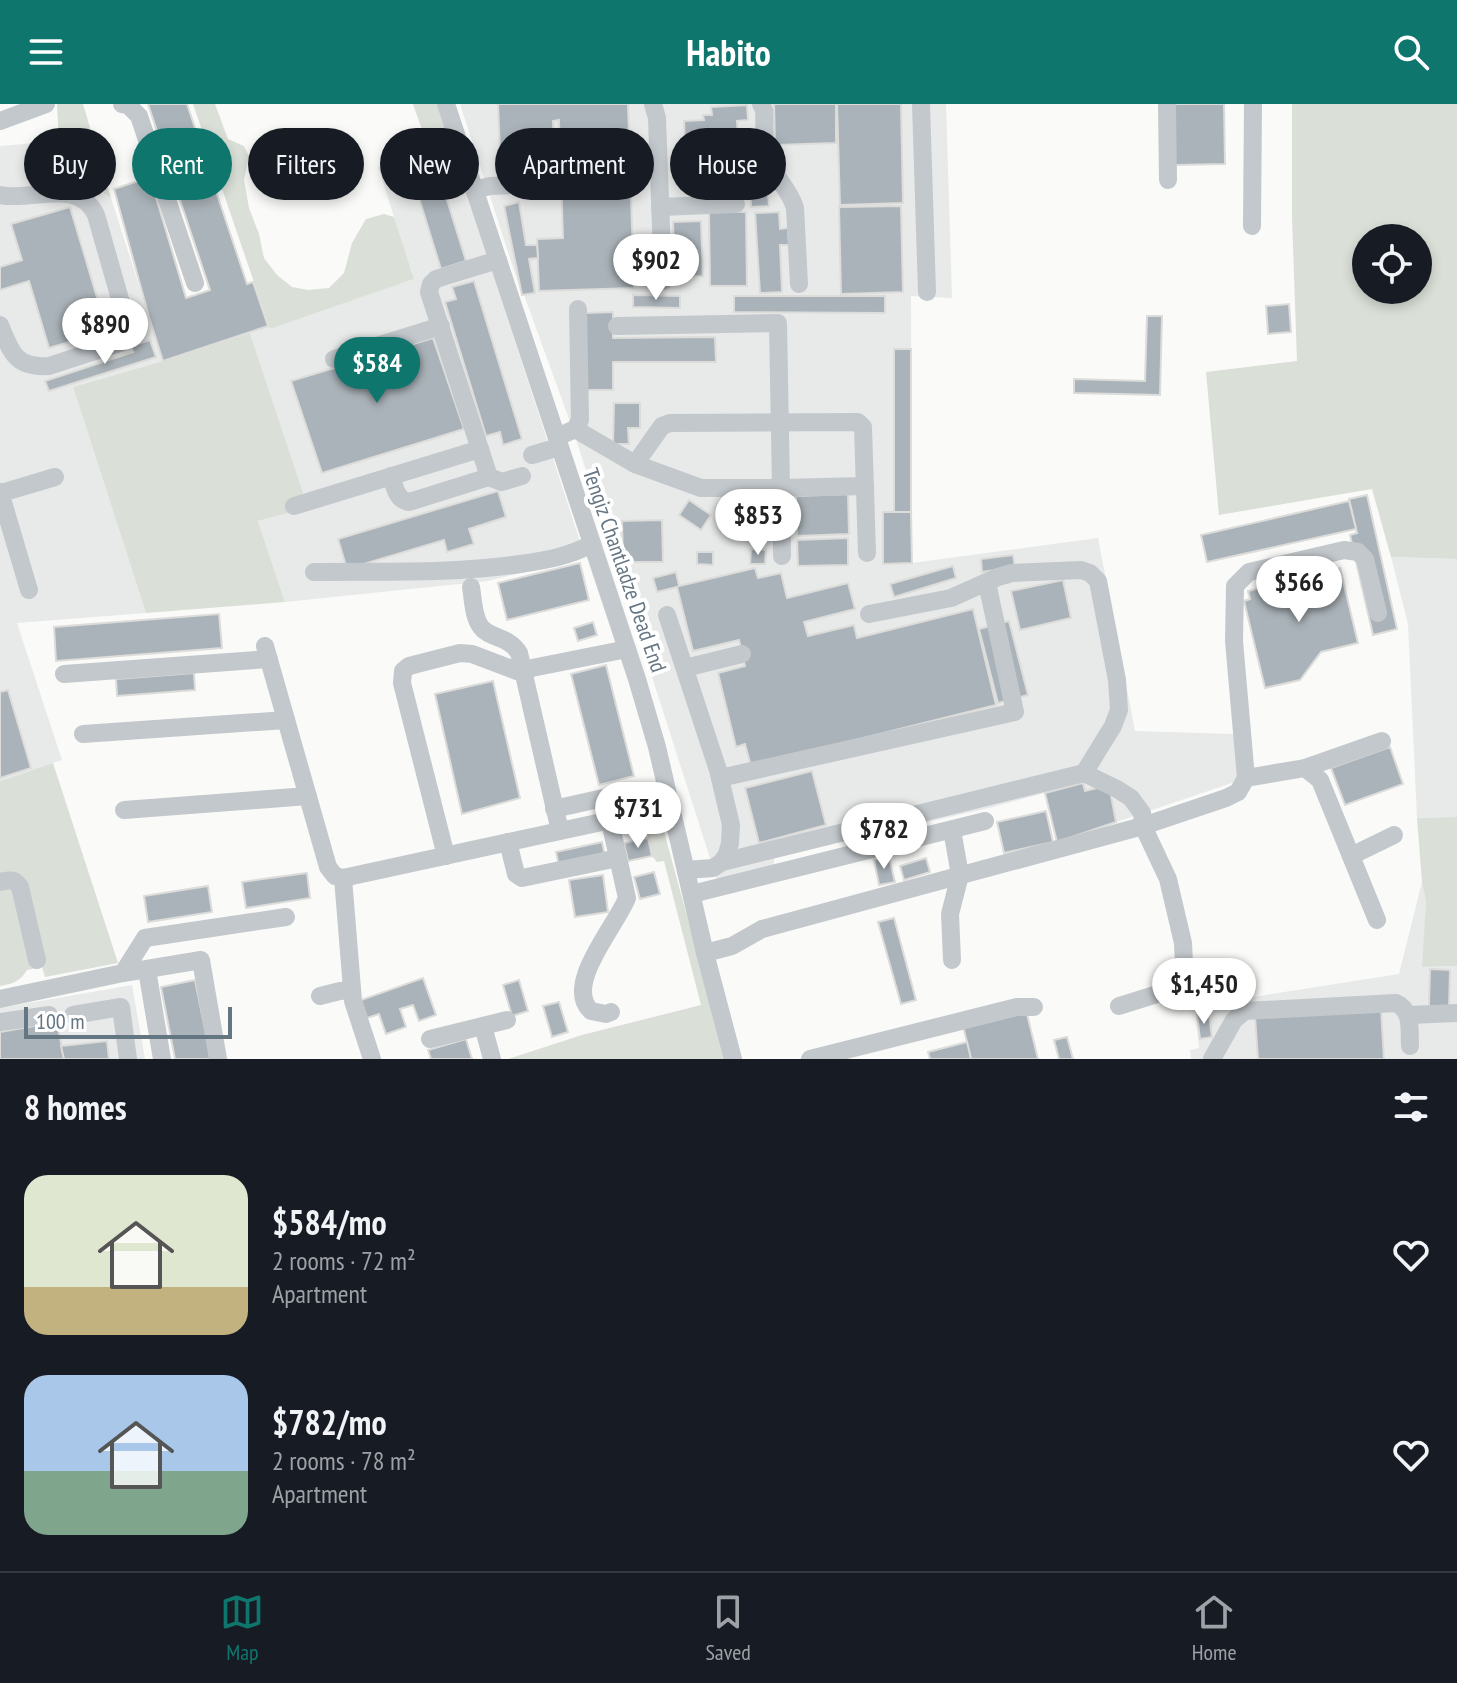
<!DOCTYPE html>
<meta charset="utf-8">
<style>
:root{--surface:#171b24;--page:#20242c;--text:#f1f3f6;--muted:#9ea1a6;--line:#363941;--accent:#0f766e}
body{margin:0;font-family:"PT Sans Narrow",sans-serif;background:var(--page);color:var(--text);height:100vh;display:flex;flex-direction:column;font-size:30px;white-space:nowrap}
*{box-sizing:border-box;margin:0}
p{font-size:26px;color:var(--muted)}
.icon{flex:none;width:44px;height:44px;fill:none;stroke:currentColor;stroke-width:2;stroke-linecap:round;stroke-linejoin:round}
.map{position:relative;height:955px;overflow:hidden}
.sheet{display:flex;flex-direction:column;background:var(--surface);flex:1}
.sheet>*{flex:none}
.guide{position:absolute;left:24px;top:24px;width:800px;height:72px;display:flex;gap:16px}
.buttons{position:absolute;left:1352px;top:120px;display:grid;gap:16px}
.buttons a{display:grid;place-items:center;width:80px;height:80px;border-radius:50%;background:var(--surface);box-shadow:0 4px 12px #0003;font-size:40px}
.scale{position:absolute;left:24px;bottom:20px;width:208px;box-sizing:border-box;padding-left:8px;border:4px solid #657683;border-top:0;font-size:22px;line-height:28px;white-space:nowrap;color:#657683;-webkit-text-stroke:6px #fff;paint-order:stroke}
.price{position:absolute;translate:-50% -68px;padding:0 18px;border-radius:28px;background:#fff;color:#222;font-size:26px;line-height:52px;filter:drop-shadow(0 2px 4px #0008)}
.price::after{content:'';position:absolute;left:50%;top:48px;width:24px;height:18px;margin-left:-12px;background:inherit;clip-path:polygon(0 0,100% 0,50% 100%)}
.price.selected{background:var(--accent);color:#fff}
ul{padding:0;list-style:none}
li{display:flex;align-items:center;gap:24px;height:200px;padding:0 24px}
li span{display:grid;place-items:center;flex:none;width:224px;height:160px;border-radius:24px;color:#555}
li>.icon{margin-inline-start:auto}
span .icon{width:96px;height:96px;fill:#fffc;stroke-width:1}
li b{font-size:34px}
h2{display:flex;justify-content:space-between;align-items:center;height:96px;padding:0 24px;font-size:34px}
.tag{padding:0 28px;border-radius:36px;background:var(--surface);box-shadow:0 4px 12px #0003;font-size:28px;line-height:72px}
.tag.selected{background:var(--accent);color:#fff}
header{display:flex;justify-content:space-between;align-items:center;height:104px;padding:0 24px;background:var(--accent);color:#fff;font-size:36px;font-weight:700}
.menu{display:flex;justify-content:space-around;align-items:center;height:112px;border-top:2px solid var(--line);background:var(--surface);font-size:22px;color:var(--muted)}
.menu a{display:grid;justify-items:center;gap:4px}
.menu .selected{color:var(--accent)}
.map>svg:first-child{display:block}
.built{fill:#e8e9e9}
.green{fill:#dadfd7;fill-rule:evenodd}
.building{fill:#aab3b9;stroke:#dcdcda;stroke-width:2}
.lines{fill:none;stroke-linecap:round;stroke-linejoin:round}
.minor{stroke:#c3c8cc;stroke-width:18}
.labels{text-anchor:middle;stroke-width:8;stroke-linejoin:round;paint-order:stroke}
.street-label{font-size:22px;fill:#657683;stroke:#fff}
</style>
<header><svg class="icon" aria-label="menu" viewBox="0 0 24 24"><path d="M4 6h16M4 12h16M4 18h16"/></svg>Habito<svg class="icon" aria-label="search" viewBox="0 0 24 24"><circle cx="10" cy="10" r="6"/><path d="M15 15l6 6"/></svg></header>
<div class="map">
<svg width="1457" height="955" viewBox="0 0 1457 955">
<rect width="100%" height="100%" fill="#fafaf8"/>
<!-- built -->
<g class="built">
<polygon points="460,0 946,0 952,194 911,192 912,459 1098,434 1135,627 1234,630 1238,673 1232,679 1057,738 1045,689 989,704 774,753 774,761 717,776 573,326 524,191 522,191"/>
<polygon points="59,37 68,49 81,60 89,78 111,94 163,257 73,283 146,509 17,519 62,656 0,677 0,42"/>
<polygon points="453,46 585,453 488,477 285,498 258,417 308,404 250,229 268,222 270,225 414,175 378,63"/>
<polygon points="1391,453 1457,455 1457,713 1417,714 1408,520"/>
<polygon points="1422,778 1426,798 1423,863 1457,862 1457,955 1191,955 1190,946 1199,944 1195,902 1399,870"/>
<polygon points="132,881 145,955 0,955 0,904"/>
</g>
<!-- green -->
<g class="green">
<polygon points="57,0 83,0 111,94 88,78 81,60 68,49 59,37"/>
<polygon points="193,0 215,0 228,35 244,42 249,52 244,76 249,104 259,130 264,154 277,171 292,183 308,186 329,184 344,169 352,139 366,115 384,110 394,113 414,175 270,225"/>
<polygon points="413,0 439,0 453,46 431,51"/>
<path d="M1292,0H1457V455L1391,453L1372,385L1219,411L1206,268L1297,257L1292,113ZM1366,134H1418V186H1366Z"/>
<polygon points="250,229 308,404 258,417 285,498 146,509 73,283 163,257"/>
<path d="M53,659L118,859L45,873L42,863L27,866C20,878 12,880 0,882V677Z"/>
<polygon points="651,680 726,955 508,955 582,931 701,901 664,757 657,758 652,752 637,683"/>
<polygon points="1457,713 1457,862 1422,863 1426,798 1422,778 1417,714"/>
</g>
<!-- building -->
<g class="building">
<polygon points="148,0 187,0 247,180 253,178 268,222 163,257 149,213 114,85 150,73 186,194 210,186"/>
<polygon points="498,0 628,0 634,184 539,187 537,135 563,134 559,16 553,17 554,47 521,48 522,73 501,74"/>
<polygon points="774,0 836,0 836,39 775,41"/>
<polygon points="837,0 901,0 903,99 840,101"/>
<polygon points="1174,0 1224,0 1225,60 1174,61"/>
<polygon points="747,1 748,16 737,17 740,91 714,92 713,81 686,83 684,17 704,16 703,11 712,11 711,3"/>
<polygon points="439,70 466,157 441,165 414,78"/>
<polygon points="767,76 769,102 751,103 750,78"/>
<polygon points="519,98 526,141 537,141 538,154 529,155 535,189 522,191 504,102"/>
<polygon points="901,102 903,188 841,190 839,103"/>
<polygon points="70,103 107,227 49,244 29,177 0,186 0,163 22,156 11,120"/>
<polygon points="709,108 746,108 747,182 710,182"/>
<polygon points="779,108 780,125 788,124 789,141 780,141 782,188 760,189 755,109"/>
<polygon points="701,117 703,172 675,173 673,118"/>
<polygon points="474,177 522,335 503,341 500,328 486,332 445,198 456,195 452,183"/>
<polygon points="633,191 680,192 680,204 633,203"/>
<polygon points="734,192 885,192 885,209 734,208"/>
<polygon points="1289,200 1291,228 1268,230 1266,202"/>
<polygon points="613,208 613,234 715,233 716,258 613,258 613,286 586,286 586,209"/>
<polygon points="1147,212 1162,212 1160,291 1074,289 1074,275 1145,277"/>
<polygon points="433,234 464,325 322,369 291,277"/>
<polygon points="150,236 156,253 49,287 45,277 133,248 131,242"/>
<rect x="894" y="245" width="17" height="163"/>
<polygon points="614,299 640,299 640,324 628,324 629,340 613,340"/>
<polygon points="498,387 506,413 469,425 474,440 447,448 444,436 347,465 338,435"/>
<polygon points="848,390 849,430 797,432 796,392"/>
<polygon points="1367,391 1397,525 1373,531 1350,431 1357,429 1349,395"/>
<polygon points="689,396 711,411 701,426 679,411"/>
<polygon points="1349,397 1356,425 1207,458 1201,431"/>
<polygon points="883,408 911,408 912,459 883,460"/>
<polygon points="662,416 663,458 623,458 622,417"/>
<polygon points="848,434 848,461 798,462 797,436"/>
<polygon points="751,445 766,446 765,460 750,460"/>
<polygon points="697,448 713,448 713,461 697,460"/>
<polygon points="1013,451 1015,463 982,468 981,455"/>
<polygon points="580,459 589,496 507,516 498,479"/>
<polygon points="953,462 956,474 894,493 890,480"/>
<polygon points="755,464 758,474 781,469 787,494 848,479 855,505 804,518 808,532 854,521 857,534 973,505 996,601 751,662 745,640 736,643 718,569 745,562 739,536 693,547 677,483 657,488 653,474 676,468 679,482"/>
<polygon points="1340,464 1358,539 1321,548 1300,576 1265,584 1244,497 1250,495 1248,487"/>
<polygon points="1063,476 1071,514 1020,526 1011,487"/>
<polygon points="219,510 222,544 56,557 54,523"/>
<polygon points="1009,517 1028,591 998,599 979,525"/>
<polygon points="593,518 597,531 578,537 574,524"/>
<polygon points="606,561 634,672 599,681 571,570"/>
<polygon points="194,569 195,586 117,592 116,575"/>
<polygon points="493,577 520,694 462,710 435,590"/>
<polygon points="8,586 31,664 0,674 0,588"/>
<polygon points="1390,643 1403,680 1345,701 1331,664"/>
<polygon points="812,667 826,721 759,739 745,684"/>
<polygon points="1083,679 1085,687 1109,681 1116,718 1057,738 1045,689"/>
<polygon points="642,696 647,718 618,724 613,702"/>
<polygon points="1046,707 1053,738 1004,749 997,718"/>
<polygon points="648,734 652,752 628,757 624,739"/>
<polygon points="602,738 605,752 559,762 556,748"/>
<polygon points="889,753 895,778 879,781 874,756"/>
<polygon points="926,754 930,768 904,776 900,762"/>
<polygon points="654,768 660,790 640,795 634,773"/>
<polygon points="307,769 310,794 246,804 242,778"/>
<polygon points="603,771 608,808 575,813 569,776"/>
<polygon points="208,782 212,808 148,818 144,792"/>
<polygon points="894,814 916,896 901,900 878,818"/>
<polygon points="1430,865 1450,866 1449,903 1429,902"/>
<polygon points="423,874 436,911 419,917 413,901 400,905 406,923 386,930 379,910 367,914 361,896"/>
<polygon points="195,876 211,955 175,955 161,883"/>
<polygon points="519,876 528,907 512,912 503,881"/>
<polygon points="559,898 568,928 552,933 543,902"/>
<polygon points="1381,905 1384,955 1258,955 1255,913"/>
<polygon points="1026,906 1038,955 971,955 963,922"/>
<polygon points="1209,910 1212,933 1200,935 1197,911"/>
<polygon points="57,918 64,955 0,955 0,928"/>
<polygon points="1067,933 1073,955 1059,955 1054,936"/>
<polygon points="466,935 472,955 431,955 428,946"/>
<polygon points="107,937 109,955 64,955 61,942"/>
<polygon points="967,938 971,955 930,955 928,948"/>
</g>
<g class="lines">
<!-- minor -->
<g class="minor">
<polyline points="122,0 128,1 139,12 195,179"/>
<polyline points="446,0 637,575 657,643 705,849 733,955"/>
<polyline points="653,0 657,14 663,177"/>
<path d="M761,0L764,6C765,23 763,42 769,58C776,75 790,86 795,104L799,180"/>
<polyline points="921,0 927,188"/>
<polyline points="1167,0 1168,76"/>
<polyline points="0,17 46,0"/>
<polyline points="474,86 490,82 544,80"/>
<path d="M0,91C32,98 78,73 96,111L130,230L128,235L123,238L49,262C15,264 11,248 0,221"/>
<polyline points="660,103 736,100"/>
<polyline points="1252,122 1253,0"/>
<polyline points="334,255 441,222"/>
<polyline points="575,325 635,360 701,384 781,384 778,219 617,222"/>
<polyline points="564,330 575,325 580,316 578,205"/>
<polyline points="532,351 559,343"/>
<polyline points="635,360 662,322 670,319 858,318 863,323 867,449"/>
<path d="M391,372C395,383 396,396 409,398L489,373L502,378L522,372"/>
<polyline points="489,373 429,188 431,180 436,175 498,156"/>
<polyline points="0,388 29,486"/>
<polyline points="1,389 55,373"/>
<polyline points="294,402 480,345"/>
<polyline points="782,452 781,384 865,382"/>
<path d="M314,468C383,467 452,470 520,460C547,456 567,453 592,440"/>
<polyline points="667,511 718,666 731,721 730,739 727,750 722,758"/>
<path d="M265,542L328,763L335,772L343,774L560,727L519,549C509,532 490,535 481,523C473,513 473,494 471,483"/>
<polyline points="685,564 742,550"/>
<polyline points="64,570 269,555"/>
<polyline points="83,630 286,616"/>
<polyline points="1305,664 1382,637"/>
<polyline points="1084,669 1117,685 1131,694 1142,709 1143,722 1168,775 1183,839 1184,859 1178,875 1167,887 1119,902"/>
<polyline points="720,674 1015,608 987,479"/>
<polyline points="1246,674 1305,664 1320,676 1377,816"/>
<polyline points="554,705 625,689"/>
<polyline points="124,706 308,692"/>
<polyline points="952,726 960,771 950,810 952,856"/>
<path d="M560,727L602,718H607L611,722L627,794C616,822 563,881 591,907L606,910L611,908"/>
<polyline points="508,738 516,770 522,774 618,754"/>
<polyline points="446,752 402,579 403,567 409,562 460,549 472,550 517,567 627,545"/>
<polyline points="1351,752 1394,731"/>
<polyline points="686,766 713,764 722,758 1084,669 1113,622 1119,606 1117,576 1098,477 1090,469 1081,466 1012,469 998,473 951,494 869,510"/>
<polyline points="343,774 353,897 372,955"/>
<path d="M0,778C10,776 14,774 20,783L37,856"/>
<polyline points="692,790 985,717"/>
<polyline points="705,849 732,842 762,825 1143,722 1226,694 1238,688 1246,674 1234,537 1235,482 1249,468 1344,446 1358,448 1365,455 1378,509"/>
<polyline points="147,866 162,955"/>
<polyline points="123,869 145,834 286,813"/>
<polyline points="320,892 340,887 352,886"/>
<polyline points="0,895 123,869 201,856 218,955"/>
<polyline points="73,911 121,903 128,955"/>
<polyline points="1409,911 1457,909"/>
<polyline points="0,918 49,911"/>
<polyline points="483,922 492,955"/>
<polyline points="430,935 507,916"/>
<polyline points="810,955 997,908 1017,903 1034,903"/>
<path d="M1212,955L1234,916L1245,907L1396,899C1413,907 1409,926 1410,942"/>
</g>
</g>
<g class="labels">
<!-- street labels -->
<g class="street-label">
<text transform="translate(625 466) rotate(71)" y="8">Tengiz Chantladze Dead End</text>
</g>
</g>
</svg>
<div class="buttons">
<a><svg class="icon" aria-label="locate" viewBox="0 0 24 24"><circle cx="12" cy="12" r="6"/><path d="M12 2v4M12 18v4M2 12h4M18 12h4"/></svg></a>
</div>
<div class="scale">100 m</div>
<b class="price" style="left:656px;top:198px">$902</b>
<b class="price" style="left:105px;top:262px">$890</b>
<b class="price selected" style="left:377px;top:301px">$584</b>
<b class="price" style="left:758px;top:453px">$853</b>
<b class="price" style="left:1299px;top:520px">$566</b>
<b class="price" style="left:638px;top:746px">$731</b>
<b class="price" style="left:884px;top:767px">$782</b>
<b class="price" style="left:1204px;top:922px">$1,450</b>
<div class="guide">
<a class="tag">Buy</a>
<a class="tag selected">Rent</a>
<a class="tag">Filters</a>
<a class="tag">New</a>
<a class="tag">Apartment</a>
<a class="tag">House</a>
</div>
</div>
<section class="sheet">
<h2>8 homes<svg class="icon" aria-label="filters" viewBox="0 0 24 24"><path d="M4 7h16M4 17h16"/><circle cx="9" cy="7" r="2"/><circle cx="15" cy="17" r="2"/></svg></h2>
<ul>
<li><span style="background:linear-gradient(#dfe7d0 70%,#c2b280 0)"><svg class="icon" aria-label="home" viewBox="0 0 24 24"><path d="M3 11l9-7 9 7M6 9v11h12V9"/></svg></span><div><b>$584/mo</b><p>2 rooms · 72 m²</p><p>Apartment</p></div><svg class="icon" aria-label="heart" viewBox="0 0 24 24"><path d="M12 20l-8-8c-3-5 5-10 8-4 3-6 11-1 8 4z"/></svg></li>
<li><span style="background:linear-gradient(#a9c7e8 60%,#7fa58c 0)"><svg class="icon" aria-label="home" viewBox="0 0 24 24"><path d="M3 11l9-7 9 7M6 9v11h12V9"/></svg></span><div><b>$782/mo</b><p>2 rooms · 78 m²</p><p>Apartment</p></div><svg class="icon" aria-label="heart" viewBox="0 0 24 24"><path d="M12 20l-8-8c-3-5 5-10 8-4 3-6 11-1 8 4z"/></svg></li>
</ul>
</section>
<nav class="menu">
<a class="selected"><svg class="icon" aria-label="map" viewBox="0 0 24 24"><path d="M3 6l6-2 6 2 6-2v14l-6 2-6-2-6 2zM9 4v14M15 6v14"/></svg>Map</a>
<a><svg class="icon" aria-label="saved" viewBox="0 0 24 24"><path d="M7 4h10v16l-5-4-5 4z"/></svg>Saved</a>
<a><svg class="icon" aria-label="home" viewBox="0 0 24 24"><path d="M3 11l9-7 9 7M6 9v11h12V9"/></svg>Home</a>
</nav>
